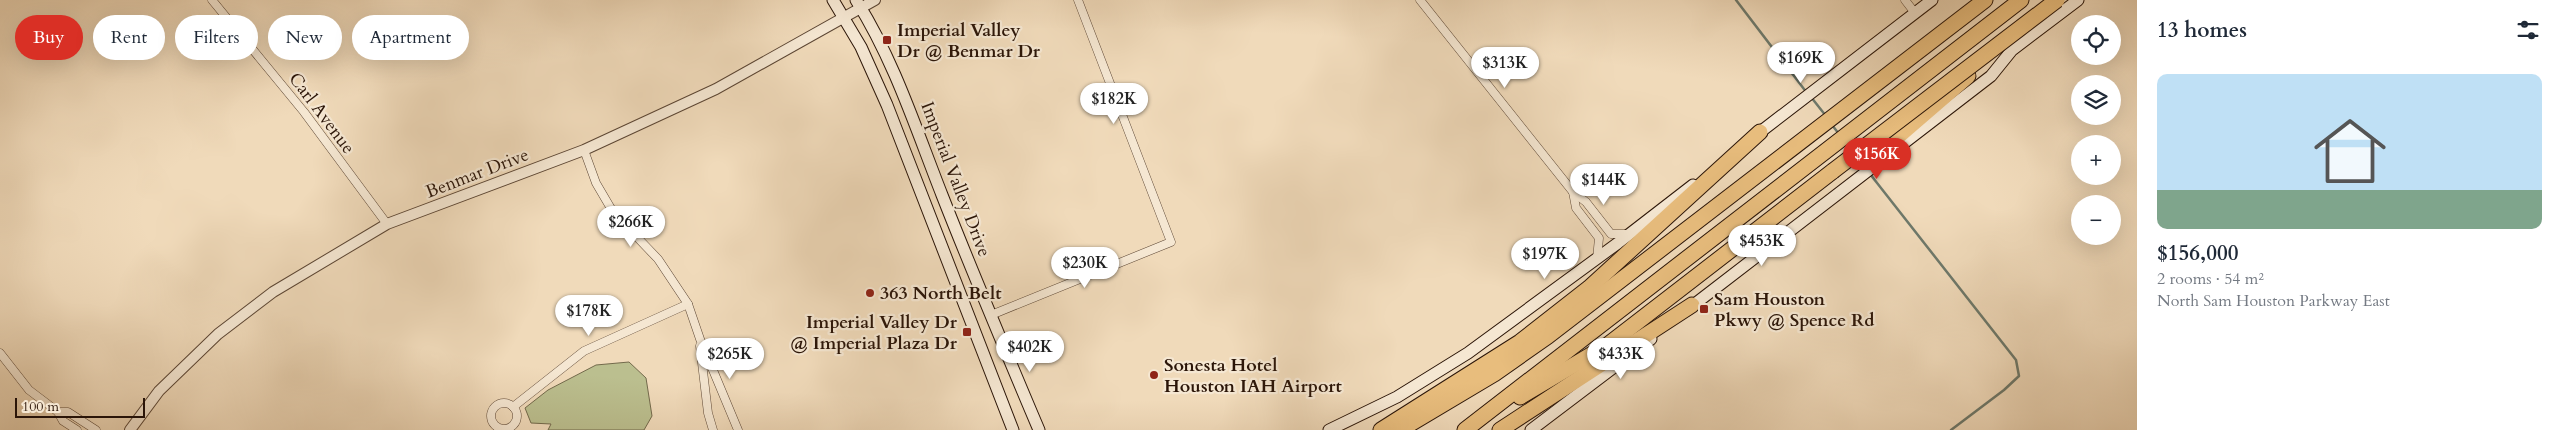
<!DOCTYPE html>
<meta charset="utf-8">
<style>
:root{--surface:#fff;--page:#f6f6f7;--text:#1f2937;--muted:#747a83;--line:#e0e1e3;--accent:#d93025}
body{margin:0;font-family:Cardo,serif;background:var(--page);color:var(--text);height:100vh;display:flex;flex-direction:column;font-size:19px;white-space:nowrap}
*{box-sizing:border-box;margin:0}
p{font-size:16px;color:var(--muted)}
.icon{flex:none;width:28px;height:28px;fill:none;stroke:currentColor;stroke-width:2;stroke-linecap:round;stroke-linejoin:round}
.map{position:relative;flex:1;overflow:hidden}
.panel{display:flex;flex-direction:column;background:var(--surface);width:425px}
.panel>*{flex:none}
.top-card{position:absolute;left:15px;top:15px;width:475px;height:45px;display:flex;gap:10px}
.buttons{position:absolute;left:2071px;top:15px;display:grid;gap:10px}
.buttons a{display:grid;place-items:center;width:50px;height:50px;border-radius:50%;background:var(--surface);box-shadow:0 5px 20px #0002;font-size:25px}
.scale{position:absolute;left:15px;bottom:12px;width:130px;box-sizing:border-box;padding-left:5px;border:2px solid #2b1508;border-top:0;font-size:14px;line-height:18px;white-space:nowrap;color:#2b1508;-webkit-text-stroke:4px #f5e7d2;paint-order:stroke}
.price{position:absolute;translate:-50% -42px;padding:0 11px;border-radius:18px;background:#fff;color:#222;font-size:16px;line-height:32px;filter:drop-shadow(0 1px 2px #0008)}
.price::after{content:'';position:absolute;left:50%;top:30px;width:15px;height:11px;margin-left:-8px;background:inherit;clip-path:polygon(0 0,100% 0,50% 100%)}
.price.active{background:var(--accent);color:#fff}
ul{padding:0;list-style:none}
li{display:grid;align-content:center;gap:10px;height:265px;padding:0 20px}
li+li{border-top:1px solid var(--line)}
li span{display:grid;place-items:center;height:155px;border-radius:10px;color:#555}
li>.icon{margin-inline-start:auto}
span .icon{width:90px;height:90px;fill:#fffc;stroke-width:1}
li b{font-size:21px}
h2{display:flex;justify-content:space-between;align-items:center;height:60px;padding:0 20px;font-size:21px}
.pill{padding:0 18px;border-radius:22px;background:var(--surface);box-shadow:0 5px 20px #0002;font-size:18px;line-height:45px}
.pill.active{background:var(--accent);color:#fff}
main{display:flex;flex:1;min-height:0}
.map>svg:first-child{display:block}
.green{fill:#bbbf8f;stroke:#736a4c}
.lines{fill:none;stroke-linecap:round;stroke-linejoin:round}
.stream{stroke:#6e796b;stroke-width:2.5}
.minor-casing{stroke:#5c4634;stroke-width:9}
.tertiary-casing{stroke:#5c4634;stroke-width:12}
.secondary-casing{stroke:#2b1508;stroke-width:13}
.motorway-casing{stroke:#2b1508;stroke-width:17}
.minor{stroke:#f5e7d2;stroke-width:8}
.tertiary{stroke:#f5e7d2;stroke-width:10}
.secondary{stroke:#f5e7d2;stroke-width:11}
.motorway{stroke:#e8bd7d;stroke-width:15}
.motorway-bridge-casing{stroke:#2b1508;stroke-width:17;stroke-linecap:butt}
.motorway-bridge{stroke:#e8bd7d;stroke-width:15}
.poi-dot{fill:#8f2418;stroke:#f5e7d2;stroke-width:2}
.labels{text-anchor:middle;stroke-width:4.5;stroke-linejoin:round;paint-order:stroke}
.poi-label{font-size:18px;font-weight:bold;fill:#2b1508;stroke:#f5e7d2;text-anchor:start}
.street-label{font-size:18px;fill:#2b1508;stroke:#f5e7d2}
</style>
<main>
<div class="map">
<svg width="2137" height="430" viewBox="0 0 2137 430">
<rect width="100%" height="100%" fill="#f0daba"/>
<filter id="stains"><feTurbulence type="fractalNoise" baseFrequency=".004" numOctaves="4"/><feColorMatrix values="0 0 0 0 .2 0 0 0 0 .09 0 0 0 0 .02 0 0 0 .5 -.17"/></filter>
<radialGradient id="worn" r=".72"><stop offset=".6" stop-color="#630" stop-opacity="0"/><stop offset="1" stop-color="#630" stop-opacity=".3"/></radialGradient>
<!-- green -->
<polygon class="green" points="629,362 646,378 652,416 644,430 548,430 551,424 531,423 525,408 548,390 596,365"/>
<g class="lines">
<!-- stream -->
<g class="stream">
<polyline points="1736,0 1807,93"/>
<polyline points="1811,97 1826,116"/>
<polyline points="1832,125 1839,134"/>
<polyline points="1858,158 1865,168"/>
<polyline points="1870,174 2016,360 2019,376 2004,390 1951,430"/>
</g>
<!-- minor casing -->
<g class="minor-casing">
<g id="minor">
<polyline points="212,0 304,112 387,224"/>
<polyline points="1420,0 1573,192 1586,202 1611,234 1628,234"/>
<polyline points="1905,0 1915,13"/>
<polyline points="584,150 596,183 613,212 658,259 688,304 700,339 738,430"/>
<polyline points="1573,192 1576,208 1599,238 1597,259"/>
<polyline points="991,315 1171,242 1078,0"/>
<polyline points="700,346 708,413 713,430"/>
<polyline points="0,353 29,390 58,412"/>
<circle cx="504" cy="416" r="13"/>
<polyline points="513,407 584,351 688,304"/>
<polyline points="77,430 63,421 58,412 68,412 96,430"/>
</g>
</g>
<!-- tertiary casing -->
<g class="tertiary-casing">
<polyline id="tertiary" points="130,430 159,391 218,334 273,292 387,224 584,150 716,89 875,0"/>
</g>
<!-- secondary casing -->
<g class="secondary-casing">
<g id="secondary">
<polyline points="833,0 861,47 887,105 1013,430"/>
<path d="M856,0C894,60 916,129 942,195C973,274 1006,352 1039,430"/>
<polyline points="1755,136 1932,0"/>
<polyline points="1687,310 1991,76 2012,50 2078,0"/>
<polyline points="1329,430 1397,397 1468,353 1618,243 1693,185"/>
<polyline points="1531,430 1651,339"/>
</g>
</g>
<!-- motorway casing -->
<g class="motorway-casing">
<g id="motorway">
<polyline points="1882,159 1895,139 1968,76"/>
<polyline points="1520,397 1609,344 1833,171"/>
<polyline points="1381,430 1520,342 1589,288 1760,132"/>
<polyline points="1400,430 1494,374 1548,336 1985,0"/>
<polyline points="1465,430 2021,0"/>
<polyline points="1500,430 1692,305"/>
</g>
</g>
<!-- minor -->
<use href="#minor" class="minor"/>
<!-- tertiary -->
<use href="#tertiary" class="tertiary"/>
<!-- secondary -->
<use href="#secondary" class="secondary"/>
<!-- motorway -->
<use href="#motorway" class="motorway"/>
<!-- motorway-bridge casing -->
<g class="motorway-bridge-casing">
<polyline id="motorway-bridge" points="1833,171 2057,0"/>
</g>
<!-- motorway-bridge -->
<use href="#motorway-bridge" class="motorway-bridge"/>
</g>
<!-- markers -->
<g class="poi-dot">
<rect x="882" y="35" width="10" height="10" rx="2.5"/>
<circle cx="870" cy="293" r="5"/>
<rect x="1699" y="304" width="10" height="10" rx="2.5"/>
<rect x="962" y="327" width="10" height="10" rx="2.5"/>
<circle cx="1154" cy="375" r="5"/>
</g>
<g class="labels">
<!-- poi labels -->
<g class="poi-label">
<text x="897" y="36">Imperial Valley<tspan x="897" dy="21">Dr @ Benmar Dr</tspan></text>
<text x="880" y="299">363 North Belt</text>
<text x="1714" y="305">Sam Houston<tspan x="1714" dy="21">Pkwy @ Spence Rd</tspan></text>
<text x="957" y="328" text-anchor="end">Imperial Valley Dr<tspan x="957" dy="21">@ Imperial Plaza Dr</tspan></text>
<text x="1164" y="371">Sonesta Hotel<tspan x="1164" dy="21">Houston IAH Airport</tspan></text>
</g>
<!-- street labels -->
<g class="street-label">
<text transform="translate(322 113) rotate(53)" y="6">Carl Avenue</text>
<text transform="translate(477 173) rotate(-21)" y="6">Benmar Drive</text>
<text transform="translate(956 179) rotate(69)" y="6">Imperial Valley Drive</text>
</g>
</g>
<rect width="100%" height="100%" filter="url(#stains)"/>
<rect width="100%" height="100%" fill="url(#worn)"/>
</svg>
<div class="buttons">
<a><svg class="icon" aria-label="locate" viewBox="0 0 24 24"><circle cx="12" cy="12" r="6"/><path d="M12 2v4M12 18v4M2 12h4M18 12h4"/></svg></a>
<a><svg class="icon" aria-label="layers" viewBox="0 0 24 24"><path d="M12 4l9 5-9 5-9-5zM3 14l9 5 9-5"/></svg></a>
<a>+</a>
<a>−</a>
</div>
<div class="scale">100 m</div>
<b class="price" style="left:1801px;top:84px">$169K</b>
<b class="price" style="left:1505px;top:89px">$313K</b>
<b class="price" style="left:1114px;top:125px">$182K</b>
<b class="price active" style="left:1877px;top:180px">$156K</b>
<b class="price" style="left:1604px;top:206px">$144K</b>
<b class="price" style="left:631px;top:248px">$266K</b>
<b class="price" style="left:1762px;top:267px">$453K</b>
<b class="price" style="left:1545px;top:280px">$197K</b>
<b class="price" style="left:1085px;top:289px">$230K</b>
<b class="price" style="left:589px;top:337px">$178K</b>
<b class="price" style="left:1030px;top:373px">$402K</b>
<b class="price" style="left:730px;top:380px">$265K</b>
<b class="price" style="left:1621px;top:380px">$433K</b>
<div class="top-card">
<a class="pill active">Buy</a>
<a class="pill">Rent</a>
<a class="pill">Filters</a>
<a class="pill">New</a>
<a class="pill">Apartment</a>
</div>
</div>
<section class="panel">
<h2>13 homes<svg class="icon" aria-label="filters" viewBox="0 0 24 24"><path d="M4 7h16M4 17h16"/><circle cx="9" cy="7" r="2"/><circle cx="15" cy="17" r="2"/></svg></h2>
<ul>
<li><span style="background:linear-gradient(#bfe0f5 75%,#7fa58c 0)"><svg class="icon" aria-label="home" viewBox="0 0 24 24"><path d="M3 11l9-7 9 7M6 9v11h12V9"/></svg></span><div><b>$156,000</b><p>2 rooms · 54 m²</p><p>North Sam Houston Parkway East</p></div></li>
</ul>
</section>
</main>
